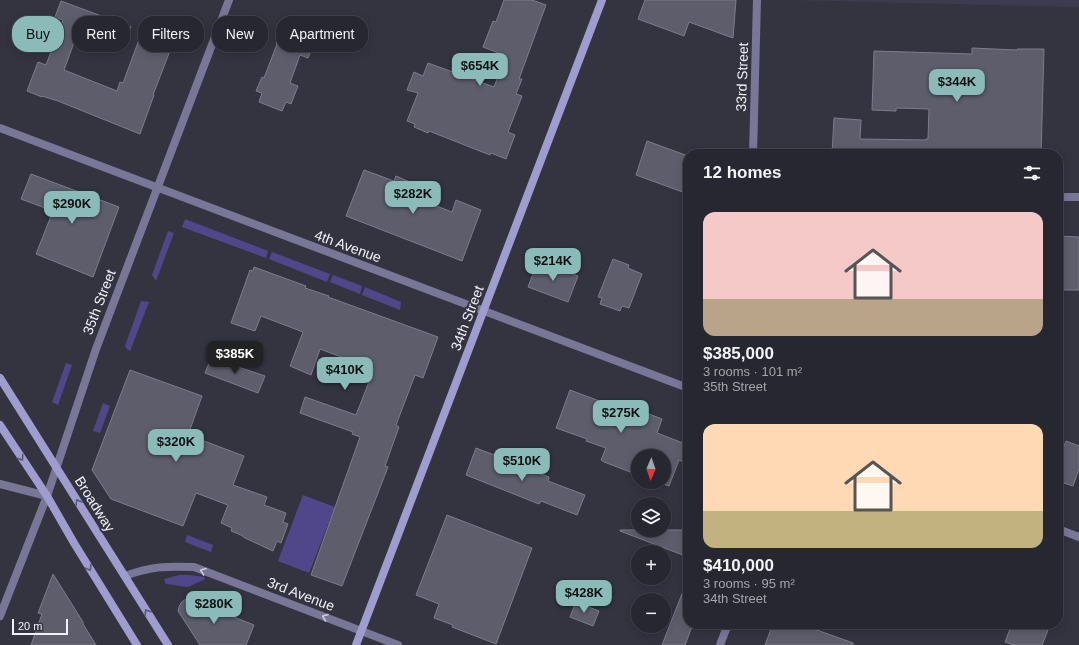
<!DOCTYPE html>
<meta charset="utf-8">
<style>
:root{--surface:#272731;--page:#33333d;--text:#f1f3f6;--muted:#a4a5ab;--line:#43444d;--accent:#8bbbb9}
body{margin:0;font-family:Arial,sans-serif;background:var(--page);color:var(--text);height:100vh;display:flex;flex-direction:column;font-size:15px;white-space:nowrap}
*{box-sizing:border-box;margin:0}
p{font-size:13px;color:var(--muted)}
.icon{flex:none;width:22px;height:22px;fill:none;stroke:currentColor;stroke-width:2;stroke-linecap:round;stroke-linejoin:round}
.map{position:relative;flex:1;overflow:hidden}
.details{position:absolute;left:683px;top:149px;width:380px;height:480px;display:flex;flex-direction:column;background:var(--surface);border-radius:16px;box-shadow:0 2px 10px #0003,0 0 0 1px var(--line)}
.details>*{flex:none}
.hud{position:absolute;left:12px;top:16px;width:380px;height:36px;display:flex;gap:8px}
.needle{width:26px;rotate:182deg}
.buttons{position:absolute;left:631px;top:449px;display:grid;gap:8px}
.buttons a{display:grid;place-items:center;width:40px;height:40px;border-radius:50%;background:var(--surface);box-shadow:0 2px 10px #0003,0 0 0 1px var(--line);font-size:20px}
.scale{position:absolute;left:12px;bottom:10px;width:56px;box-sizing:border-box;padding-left:4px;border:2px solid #f1f1f9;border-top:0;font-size:11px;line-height:14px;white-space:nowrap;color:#f1f1f9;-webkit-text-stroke:3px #343441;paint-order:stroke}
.price{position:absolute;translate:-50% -34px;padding:0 9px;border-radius:8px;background:var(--accent);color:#111;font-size:13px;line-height:26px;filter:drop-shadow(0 1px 2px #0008)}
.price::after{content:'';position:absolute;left:50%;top:24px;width:12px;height:9px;margin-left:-6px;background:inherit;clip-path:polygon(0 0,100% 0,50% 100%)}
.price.active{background:#222;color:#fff}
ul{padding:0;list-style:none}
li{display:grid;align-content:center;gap:8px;height:212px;padding:0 20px}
li span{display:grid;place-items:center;height:124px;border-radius:12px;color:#555}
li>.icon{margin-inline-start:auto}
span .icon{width:72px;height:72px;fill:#fffc;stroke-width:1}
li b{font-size:17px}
h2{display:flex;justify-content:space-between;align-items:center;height:48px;padding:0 20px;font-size:17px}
.pill{padding:0 14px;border-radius:16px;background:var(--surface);box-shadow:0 2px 10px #0003,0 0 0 1px var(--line);font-size:14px;line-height:36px}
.pill.active{background:var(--accent);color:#111}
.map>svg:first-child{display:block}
.built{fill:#3d3c4f}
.green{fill:#50478a}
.building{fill:#5e5d6c;stroke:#7d7c8b}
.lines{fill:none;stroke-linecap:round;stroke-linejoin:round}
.street{stroke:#797798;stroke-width:8}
.secondary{stroke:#9f9ccf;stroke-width:8}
.oneway{stroke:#595873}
.oneway2{stroke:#cdccdc}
.labels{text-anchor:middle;stroke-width:4;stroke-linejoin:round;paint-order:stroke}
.street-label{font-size:14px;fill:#f1f1f9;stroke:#343441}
</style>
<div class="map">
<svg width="1079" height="645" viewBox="0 0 1079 645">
<rect width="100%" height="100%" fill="#343441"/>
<!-- built -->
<polygon class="built" points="794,0 1079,0 1079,7"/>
<!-- green -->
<g class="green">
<polygon points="185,219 268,251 266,258 182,227"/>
<polygon points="168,231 174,233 156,281 152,275"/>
<polygon points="272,252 330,274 327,282 269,259"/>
<polygon points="333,275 362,286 360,294 330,282"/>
<polygon points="365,287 401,302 400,310 362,295"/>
<polygon points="141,301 149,302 130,351 127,349 125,346"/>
<polygon points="66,363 72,365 58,405 52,402"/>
<polygon points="103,403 110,406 100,433 93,431"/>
<polygon points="303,495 335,507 309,573 278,561"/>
<polygon points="187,535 213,545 211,552 185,542"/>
<polygon points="179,575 190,575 204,577 205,579 188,587 166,584 164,579"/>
</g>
<!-- building -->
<g class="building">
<polygon points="504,0 532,0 546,5 519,79 522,79 516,94 522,96 508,132 515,135 506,159 491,153 490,155 429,131 428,133 414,127 415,124 407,121 418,93 407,90 414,72 423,76 428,63 494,87 506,56 483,47 493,21 496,22"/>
<polygon points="645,0 736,0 733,38 689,22 684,36 638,19"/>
<polygon points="61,1 131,27 125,42 80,26 64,70 117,91 120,82 123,83 140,37 171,48 153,95 154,95 140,134 58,101 42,96 42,97 27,91 38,62 46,65 63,20 55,17"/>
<polygon points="291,20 319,30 308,58 300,55 290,83 298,86 291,104 286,102 282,111 259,102 262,93 256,91 262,77 264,78 277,44 276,43 282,27 287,29"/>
<polygon points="972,48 1017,50 1017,49 1044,49 1041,154 832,154 834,118 861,120 860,139 926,140 926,139 928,139 929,109 896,108 896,111 872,110 874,51 972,54"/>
<polygon points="647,141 688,156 688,194 636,175"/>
<polygon points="364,170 394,181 396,176 410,182 408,187 424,193 421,200 452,212 456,200 481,210 462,261 346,216"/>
<polygon points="31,174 119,207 93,277 36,254 53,211 21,199"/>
<polygon points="1058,236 1079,237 1079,290 1058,290"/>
<polygon points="613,259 629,265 628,268 642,274 629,308 622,306 620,311 600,304 602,298 598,297"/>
<polygon points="538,261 578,276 568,302 528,287"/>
<polygon points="254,267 306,286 305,288 329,296 328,297 438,337 423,378 415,375 396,425 399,427 385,466 388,467 342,586 311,575 360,437 352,434 353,432 300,413 305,397 356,415 374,369 320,349 311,375 290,366 303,332 261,316 255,331 231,323 250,270 253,271"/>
<polygon points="211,358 265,376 258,393 205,373"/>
<polygon points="130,370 202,396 188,435 244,456 233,485 267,497 264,505 286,513 283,522 288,524 281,543 277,541 273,551 245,538 241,535 231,531 232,528 221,523 228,505 196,493 183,526 111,499 92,470"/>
<polygon points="570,390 634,414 636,409 662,419 657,433 688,445 688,464 679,460 669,486 658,482 664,482 664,456 638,456 638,475 604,462 601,460 606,448 586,441 587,439 556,428"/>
<polygon points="1066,441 1079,446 1079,469 1073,486 1058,481 1058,444 1064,446"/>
<polygon points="476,448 533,470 533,471 549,477 548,481 585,495 577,515 541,501 539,504 466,475"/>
<polygon points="447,515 532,548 496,644 452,627 453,625 434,618 439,604 416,595"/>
<polygon points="620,530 688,530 688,557 620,531"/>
<polygon points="53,574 83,622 83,624 96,645 31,645 42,614 38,613"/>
<polygon points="687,581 688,581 688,624 693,624 685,645 662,645"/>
<polygon points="189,599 254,625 246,645 200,645 178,611 179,607 181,603 184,600"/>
<polygon points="576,602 599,611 593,626 570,617"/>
<polygon points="773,624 800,624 853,643 853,645 765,645"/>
<polygon points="1012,624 1031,624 1048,630 1042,645 1014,645 1005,642"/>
</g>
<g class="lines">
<!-- street -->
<g class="street">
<polyline points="0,128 688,388"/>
<polyline points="753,154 757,0"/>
<polyline points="1058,197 1079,197"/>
<polyline points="0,484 47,496"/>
<polyline points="1058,529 1079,537"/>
<path d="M125,576C152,566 167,566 194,567L398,645"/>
<polyline points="0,616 47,496 96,349 229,0"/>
<polyline points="720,645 728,624"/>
</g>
<!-- secondary -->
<g class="secondary">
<polyline points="0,378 168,645"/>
<polyline points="0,425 47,496 74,543 137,645"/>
<polyline points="356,645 602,0"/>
</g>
</g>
<!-- one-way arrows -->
<defs><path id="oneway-chevron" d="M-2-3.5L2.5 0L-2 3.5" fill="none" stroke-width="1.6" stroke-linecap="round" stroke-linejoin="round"/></defs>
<g class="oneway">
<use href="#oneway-chevron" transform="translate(21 458) rotate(56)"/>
<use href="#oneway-chevron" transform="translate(78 502) rotate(-121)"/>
<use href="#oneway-chevron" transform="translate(89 568) rotate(59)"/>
<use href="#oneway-chevron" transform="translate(147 612) rotate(-122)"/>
</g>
<g class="oneway2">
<use href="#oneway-chevron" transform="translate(203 571) rotate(-159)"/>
<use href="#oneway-chevron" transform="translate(325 617) rotate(-159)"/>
</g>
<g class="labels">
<!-- street labels -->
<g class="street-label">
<text transform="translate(742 77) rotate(-88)" y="5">33rd Street</text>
<text transform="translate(348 246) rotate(20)" y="5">4th Avenue</text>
<text transform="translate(99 302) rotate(-69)" y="5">35th Street</text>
<text transform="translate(467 318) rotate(-69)" y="5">34th Street</text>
<text transform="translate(95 504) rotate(58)" y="5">Broadway</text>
<text transform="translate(301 594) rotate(21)" y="5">3rd Avenue</text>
</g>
</g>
</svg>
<div class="buttons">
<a><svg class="needle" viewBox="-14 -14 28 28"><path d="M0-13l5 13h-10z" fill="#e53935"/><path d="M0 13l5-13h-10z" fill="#a4a5ab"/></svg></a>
<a><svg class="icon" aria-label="layers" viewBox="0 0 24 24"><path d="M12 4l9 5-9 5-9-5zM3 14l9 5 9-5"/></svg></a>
<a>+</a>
<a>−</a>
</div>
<div class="scale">20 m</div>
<b class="price" style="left:480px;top:87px">$654K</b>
<b class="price" style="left:957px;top:103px">$344K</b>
<b class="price" style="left:413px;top:215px">$282K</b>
<b class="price" style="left:72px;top:225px">$290K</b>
<b class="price" style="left:553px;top:282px">$214K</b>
<b class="price active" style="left:235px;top:375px">$385K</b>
<b class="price" style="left:345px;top:391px">$410K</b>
<b class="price" style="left:621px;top:434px">$275K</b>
<b class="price" style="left:176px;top:463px">$320K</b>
<b class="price" style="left:522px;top:482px">$510K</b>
<b class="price" style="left:584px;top:614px">$428K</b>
<b class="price" style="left:214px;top:625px">$280K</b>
<div class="hud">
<a class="pill active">Buy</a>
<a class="pill">Rent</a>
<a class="pill">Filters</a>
<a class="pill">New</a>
<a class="pill">Apartment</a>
</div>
<section class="details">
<h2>12 homes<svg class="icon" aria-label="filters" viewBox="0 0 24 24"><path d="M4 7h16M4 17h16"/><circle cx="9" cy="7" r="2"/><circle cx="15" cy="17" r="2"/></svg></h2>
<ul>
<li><span style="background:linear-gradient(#f6c9c9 70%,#b9a48a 0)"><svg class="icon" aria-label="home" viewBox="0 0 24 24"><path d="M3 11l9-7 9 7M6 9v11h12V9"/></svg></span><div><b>$385,000</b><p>3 rooms · 101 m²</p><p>35th Street</p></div></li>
<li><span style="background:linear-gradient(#ffd9b3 70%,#c2b280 0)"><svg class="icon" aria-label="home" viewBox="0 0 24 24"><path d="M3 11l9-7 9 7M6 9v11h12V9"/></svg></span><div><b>$410,000</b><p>3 rooms · 95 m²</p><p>34th Street</p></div></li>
</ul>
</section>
</div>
